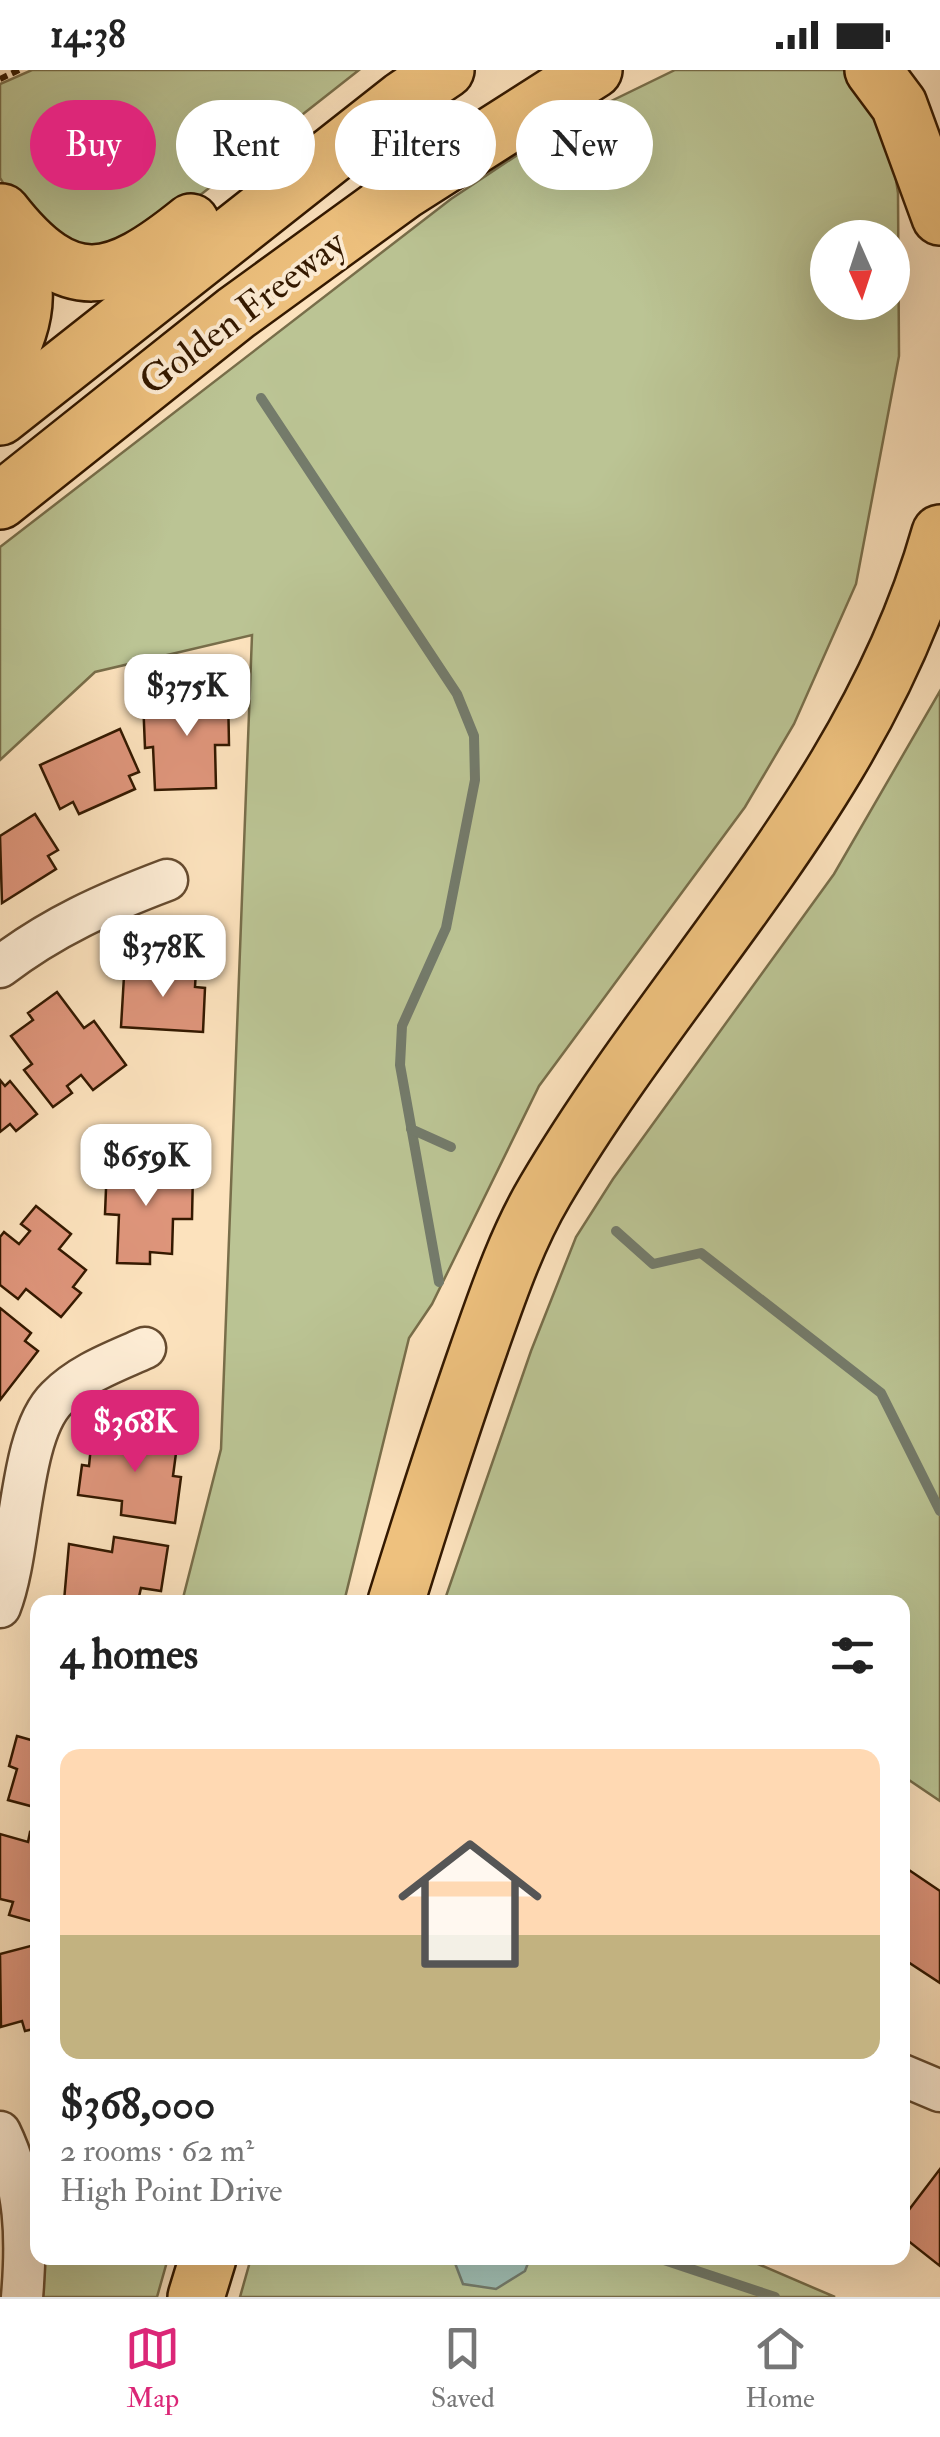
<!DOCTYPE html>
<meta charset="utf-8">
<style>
:root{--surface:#fff;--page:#f6f6f6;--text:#222;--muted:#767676;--line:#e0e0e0;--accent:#db2777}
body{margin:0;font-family:"IM FELL Double Pica",serif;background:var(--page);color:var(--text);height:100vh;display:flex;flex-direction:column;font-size:38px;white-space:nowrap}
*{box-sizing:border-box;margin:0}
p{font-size:32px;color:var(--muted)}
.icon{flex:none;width:55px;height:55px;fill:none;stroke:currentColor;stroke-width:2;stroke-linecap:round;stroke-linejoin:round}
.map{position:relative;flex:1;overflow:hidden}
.panel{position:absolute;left:30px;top:1525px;width:880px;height:670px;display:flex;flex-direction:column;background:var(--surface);border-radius:20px;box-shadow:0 10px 40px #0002}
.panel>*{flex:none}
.top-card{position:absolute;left:30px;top:30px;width:880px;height:90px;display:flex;gap:20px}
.needle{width:65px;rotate:177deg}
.tools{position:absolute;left:810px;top:150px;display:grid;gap:20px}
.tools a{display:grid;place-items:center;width:100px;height:100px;border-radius:50%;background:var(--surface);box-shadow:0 10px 40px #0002;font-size:50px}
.price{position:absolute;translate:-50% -85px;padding:0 22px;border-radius:20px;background:#fff;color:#222;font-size:32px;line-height:65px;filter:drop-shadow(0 2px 5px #0008)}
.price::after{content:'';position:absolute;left:50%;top:60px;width:30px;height:22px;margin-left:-15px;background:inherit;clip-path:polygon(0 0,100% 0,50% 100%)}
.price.current{background:var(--accent);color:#fff}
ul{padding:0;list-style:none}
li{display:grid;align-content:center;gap:20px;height:530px;padding:0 30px}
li+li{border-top:2px solid var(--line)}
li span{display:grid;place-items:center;height:310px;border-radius:20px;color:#555}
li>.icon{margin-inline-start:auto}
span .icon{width:180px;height:180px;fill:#fffc;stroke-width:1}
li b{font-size:42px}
h2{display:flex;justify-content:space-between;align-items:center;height:120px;padding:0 30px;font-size:42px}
.chip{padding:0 35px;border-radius:45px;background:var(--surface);box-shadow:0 10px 40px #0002;font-size:35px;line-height:90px}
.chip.current{background:var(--accent);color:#fff}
.status{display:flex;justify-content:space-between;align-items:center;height:70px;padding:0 50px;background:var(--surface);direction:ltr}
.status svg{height:28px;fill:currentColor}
.tab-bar{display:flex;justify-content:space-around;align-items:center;height:140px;border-top:2px solid var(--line);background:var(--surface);font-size:28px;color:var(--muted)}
.tab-bar a{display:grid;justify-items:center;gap:5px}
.tab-bar .current{color:var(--accent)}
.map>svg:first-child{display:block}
.green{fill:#bbc494;stroke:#786e4a;stroke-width:2.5;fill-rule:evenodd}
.water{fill:#9fbdb2;stroke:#747b6b;stroke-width:2.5}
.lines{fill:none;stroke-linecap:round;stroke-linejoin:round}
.stream{stroke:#747b6b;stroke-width:10}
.building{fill:#de957b;stroke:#341900;stroke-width:2.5}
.minor-casing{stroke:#664b2f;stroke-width:45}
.trunk-casing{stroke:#341900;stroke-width:60}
.motorway-casing{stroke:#341900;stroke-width:60}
.path{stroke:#341900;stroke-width:6;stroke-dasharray:8 5;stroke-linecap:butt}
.minor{stroke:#fdecd4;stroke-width:40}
.trunk{stroke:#eec17e;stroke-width:55}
.motorway{stroke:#eec17e;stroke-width:55}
.labels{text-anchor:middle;stroke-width:8;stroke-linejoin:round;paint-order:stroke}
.street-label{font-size:38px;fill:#341900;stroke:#fdecd4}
</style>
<div class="status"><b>14:38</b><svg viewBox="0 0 49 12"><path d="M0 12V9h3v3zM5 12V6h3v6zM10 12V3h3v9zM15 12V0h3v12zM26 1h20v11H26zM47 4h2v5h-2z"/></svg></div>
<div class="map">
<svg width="940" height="2227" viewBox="0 0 940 2227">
<rect width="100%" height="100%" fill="#fce2bd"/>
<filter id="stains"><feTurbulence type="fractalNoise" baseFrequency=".002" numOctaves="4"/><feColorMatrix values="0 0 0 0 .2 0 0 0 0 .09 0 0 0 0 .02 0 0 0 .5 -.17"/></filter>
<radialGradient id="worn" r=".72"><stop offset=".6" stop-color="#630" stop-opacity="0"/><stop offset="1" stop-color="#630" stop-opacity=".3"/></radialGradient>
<!-- green -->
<g class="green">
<polygon points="32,0 359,0 152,163 79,189 28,153 0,108 0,14"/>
<path d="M675,0H853L891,77L898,123L899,286L856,514L794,654L745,737L539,1016L432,1234L409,1268L344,1532H182L221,1379L252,565L95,602L0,690V477L451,129L564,54ZM828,168H892V232H828Z"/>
<polygon points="940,621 940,1731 903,1706 902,1532 444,1532 531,1281 576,1167 613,1109 834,804"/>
<polygon points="45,2188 168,2188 157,2227 43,2227"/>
<polygon points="251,2188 744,2188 835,2227 240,2227"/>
</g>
<!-- water -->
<polygon class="water" points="453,2188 530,2188 525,2201 496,2219 463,2214"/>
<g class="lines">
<!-- stream -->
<g class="stream">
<polyline points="261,328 457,624 474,666 475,710 446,858 402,956 400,995 439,1212"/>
<polyline points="411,1059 451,1077"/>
<polyline points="616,1161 653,1194 701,1183 881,1323 940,1441"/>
<polyline points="658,2188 775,2227"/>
</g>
</g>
<!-- building -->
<g class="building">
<polygon points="228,621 229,675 215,675 216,718 155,720 153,677 145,678 143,629 165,628 165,639 182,639 181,623"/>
<polygon points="120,659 139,702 129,706 135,719 79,744 73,732 60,739 40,695"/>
<polygon points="35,744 58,780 48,786 56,799 2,833 0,766"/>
<polygon points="135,897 196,900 195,917 205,918 203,962 121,957 124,906 134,906"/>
<polygon points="57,922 84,958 94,951 126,995 93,1020 81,1005 67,1016 72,1023 53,1037 24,1000 32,994 11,966 33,950 28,943"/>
<polygon points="0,1010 5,1016 10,1011 37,1044 16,1061 10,1054 0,1062"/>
<polygon points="107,1094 154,1095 154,1113 169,1114 170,1101 193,1101 192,1149 173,1149 172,1184 150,1182 150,1194 117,1193 119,1145 105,1144"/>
<polygon points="36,1136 71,1164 59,1179 86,1200 73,1217 81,1223 61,1247 26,1219 18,1229 0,1215 0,1167 4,1162 19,1174 30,1161 21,1154"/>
<polygon points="0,1238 31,1263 25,1271 38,1281 0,1330"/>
<polygon points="128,1361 178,1368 173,1406 181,1407 175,1453 121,1445 122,1431 78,1425 82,1395 89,1396 92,1366 127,1371"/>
<polygon points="114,1467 168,1476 161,1521 141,1518 138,1531 147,1532 64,1531 69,1474 112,1482"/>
<polygon points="17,1666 38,1672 38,1738 8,1730 17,1699 9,1696"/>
<polygon points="30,1762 38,1764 38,1853 9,1845 13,1832 0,1829 0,1764 28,1772"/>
<polygon points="906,1798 940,1821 940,1913 902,1888 902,1804"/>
<polygon points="38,1874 38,1958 25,1961 22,1951 1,1957 0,1884"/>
<polygon points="940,2099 940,2196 902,2166 902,2149"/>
</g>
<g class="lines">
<!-- minor casing -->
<g class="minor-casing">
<g id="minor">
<path d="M0,897C52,857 106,833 167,810"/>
<path d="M0,1537C22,1482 18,1366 57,1328C82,1303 114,1292 145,1278"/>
<polyline points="902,2005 940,2021"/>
<path d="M0,2062C26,2115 27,2170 22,2227"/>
</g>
</g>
<!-- trunk casing -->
<g class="trunk-casing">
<g id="trunk">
<path d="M396,1532C422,1448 449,1364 478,1281C497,1227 516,1170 545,1121C677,897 867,722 940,463"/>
<polyline points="196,2227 208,2188"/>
</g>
</g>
<!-- motorway casing -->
<g class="motorway-casing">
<g id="motorway">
<polyline points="873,0 899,35 940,147"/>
<path d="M2,142C69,228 113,215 191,152"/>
<path d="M0,302C33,240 30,214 5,149"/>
<polyline points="0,347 403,29 446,0"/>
<polyline points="0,431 236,243 404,121 594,0"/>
</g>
</g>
<!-- path -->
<polyline class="path" points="0,9 19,0"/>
<!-- minor -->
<use href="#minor" class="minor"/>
<!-- trunk -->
<use href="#trunk" class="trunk"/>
<!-- motorway -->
<use href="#motorway" class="motorway"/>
</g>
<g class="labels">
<!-- street labels -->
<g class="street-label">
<text transform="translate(242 242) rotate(-37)" y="13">Golden Freeway</text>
</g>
</g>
<rect width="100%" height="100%" filter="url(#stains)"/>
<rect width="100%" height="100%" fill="url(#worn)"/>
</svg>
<div class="tools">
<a><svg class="needle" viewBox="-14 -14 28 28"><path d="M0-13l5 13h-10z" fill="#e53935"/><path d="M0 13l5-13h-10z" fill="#767676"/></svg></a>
</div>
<b class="price" style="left:187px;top:669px">$375K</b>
<b class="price" style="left:163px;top:930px">$378K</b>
<b class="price" style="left:146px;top:1139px">$659K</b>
<b class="price current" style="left:135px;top:1405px">$368K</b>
<div class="top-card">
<a class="chip current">Buy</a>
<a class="chip">Rent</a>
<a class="chip">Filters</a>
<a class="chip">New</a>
</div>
<section class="panel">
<h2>4 homes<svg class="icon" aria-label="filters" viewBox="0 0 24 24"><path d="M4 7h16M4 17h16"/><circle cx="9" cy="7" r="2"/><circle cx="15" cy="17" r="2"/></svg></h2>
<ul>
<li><span style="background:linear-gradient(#ffd9b3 60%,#c2b280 0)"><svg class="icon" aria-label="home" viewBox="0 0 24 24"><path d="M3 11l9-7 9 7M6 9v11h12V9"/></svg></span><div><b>$368,000</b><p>2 rooms · 62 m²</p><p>High Point Drive</p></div></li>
</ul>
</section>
</div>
<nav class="tab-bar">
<a class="current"><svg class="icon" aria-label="map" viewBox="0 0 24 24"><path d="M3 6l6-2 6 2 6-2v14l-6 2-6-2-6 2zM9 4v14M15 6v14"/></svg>Map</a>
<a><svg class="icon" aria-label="saved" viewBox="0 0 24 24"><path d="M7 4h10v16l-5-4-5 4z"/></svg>Saved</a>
<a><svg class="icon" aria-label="home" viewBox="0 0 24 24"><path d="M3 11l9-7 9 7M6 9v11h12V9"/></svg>Home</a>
</nav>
